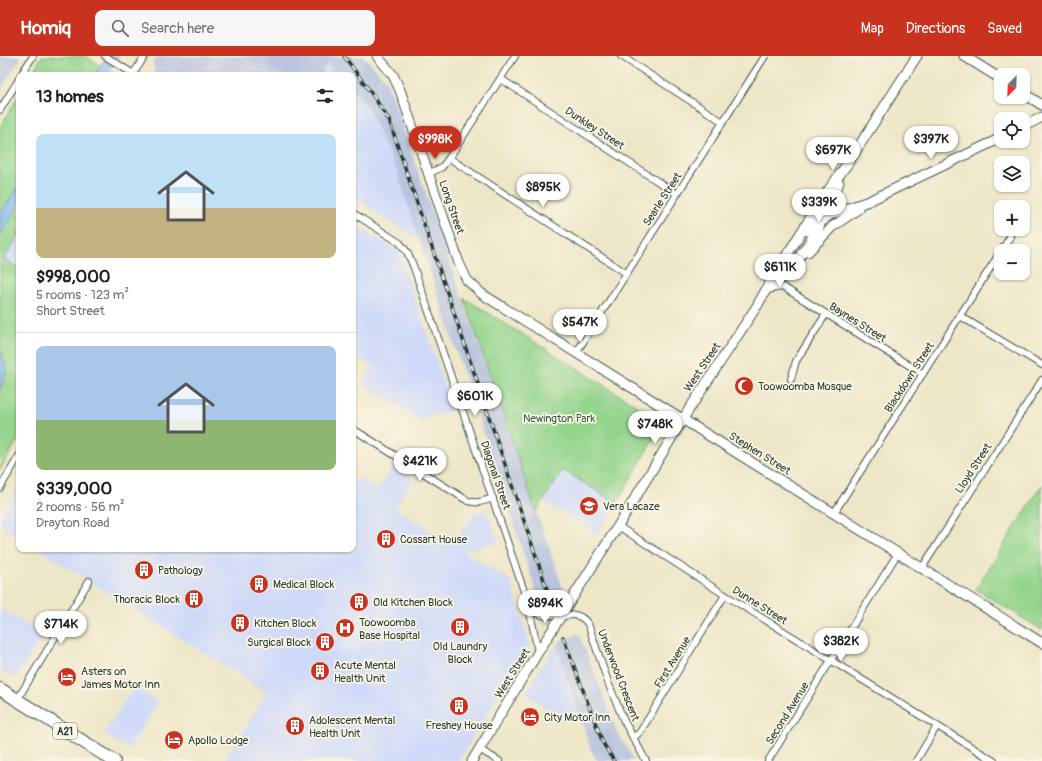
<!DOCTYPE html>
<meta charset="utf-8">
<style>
:root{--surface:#fff;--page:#f6f6f6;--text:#202124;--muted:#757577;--line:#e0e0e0;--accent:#c8321e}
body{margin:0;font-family:Pangolin,sans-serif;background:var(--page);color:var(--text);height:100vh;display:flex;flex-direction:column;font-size:15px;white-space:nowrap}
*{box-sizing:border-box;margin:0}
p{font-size:13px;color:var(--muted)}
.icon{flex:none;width:22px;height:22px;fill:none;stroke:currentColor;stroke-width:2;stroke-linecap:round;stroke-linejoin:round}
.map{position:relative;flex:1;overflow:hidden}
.details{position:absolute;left:16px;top:16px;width:340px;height:480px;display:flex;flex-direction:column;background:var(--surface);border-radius:8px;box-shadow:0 1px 3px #0004}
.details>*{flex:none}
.needle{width:26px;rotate:203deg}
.tools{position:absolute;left:994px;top:12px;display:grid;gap:8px}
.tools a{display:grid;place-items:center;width:36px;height:36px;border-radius:8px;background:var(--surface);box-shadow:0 1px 3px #0004;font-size:20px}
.price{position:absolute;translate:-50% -34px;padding:0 9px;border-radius:14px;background:#fff;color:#222;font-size:13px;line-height:26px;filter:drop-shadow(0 1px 2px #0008)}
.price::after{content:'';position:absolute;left:50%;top:24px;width:12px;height:9px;margin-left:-6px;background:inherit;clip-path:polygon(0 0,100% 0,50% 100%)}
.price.on{background:var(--accent);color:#fff}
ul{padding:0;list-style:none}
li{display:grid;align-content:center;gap:8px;height:212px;padding:0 20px}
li+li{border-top:1px solid var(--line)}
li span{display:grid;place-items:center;height:124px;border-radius:8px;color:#555}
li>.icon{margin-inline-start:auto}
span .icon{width:72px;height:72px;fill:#fffc;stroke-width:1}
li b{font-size:17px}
h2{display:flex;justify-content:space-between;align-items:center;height:48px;padding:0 20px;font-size:17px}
header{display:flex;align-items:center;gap:24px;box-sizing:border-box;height:56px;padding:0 20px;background:var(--accent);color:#fff}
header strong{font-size:19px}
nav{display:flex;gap:22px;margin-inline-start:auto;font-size:14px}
.search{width:280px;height:36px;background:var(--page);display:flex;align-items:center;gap:10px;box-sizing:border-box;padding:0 14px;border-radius:8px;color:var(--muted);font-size:15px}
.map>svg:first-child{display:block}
.built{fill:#cfdaf9}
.industrial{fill:#bac4de}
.green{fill:#93d48c;stroke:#598860}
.water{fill:#80b6ef;stroke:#507a92}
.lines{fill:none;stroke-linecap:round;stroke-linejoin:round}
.street-casing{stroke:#3e564a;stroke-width:8}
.secondary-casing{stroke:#3e564a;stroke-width:11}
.highway-casing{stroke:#3e564a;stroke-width:14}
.street{stroke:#fff;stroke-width:6}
.secondary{stroke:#fff;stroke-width:9}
.highway{stroke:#fff;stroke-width:12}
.rail-casing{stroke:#1f3d34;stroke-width:3.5}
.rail{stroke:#fcf5e5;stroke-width:2;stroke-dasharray:6;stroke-linecap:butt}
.labels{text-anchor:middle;stroke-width:3.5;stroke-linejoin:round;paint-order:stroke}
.shield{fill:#fcf5e5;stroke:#617469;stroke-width:1}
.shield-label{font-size:10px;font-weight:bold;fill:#1f3d34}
.street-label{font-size:11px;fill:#1f3d34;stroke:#fcf5e5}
.poi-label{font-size:11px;fill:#1f3d34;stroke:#fcf5e5;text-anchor:start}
.park-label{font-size:11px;fill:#365b46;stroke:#fcf5e5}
</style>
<header>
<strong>Homiq</strong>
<div class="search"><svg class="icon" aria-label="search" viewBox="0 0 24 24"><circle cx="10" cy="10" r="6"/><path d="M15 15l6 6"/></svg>Search here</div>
<nav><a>Map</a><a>Directions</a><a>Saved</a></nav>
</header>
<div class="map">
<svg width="1042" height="705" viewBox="0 0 1042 705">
<rect width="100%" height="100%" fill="#fcf5e5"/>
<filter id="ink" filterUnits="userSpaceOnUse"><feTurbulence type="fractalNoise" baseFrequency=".025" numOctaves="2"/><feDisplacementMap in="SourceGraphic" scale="8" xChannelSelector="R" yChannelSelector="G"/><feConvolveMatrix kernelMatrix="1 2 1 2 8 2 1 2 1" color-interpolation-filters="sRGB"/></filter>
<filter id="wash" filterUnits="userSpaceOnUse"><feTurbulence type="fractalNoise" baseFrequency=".012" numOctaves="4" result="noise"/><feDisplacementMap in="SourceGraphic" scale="16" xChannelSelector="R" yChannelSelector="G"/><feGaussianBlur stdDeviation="0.9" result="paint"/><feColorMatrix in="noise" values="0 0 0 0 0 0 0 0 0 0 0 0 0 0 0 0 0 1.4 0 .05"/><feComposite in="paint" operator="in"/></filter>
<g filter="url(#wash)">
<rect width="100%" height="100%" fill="#ede6c7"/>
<!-- built -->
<g class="built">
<polygon points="327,8 338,19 320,19"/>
<polygon points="353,35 367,50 396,113 420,184 353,142"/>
<polygon points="357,170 399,196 453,354 421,364 363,328 373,311 353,298 353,177"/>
<polygon points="19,179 19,212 4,203"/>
<polygon points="394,409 414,422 395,452 453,489 473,458 482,455 489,459 498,486 463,495 511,525 530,590 458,705 224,705 267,636 38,493 353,493 353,425 356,427 359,422 378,433"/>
<polygon points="563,414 617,447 598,478 543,445"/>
<polygon points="19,429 19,481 0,469 0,462"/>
<polygon points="0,552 43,579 17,621 13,622 0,614"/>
<polygon points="557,591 578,653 572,662 557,654 555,657 525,638 553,593"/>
<polygon points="134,630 159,646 129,693 104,678"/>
</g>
<!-- industrial -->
<g class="industrial">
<polygon points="0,0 22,0 0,35"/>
<polygon points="158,0 364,0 387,26 564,535 558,545 546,549 540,547 396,113 367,50 353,35 353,19 338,19 327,8 320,19 156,19 155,18 153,7"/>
<polygon points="579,578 617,675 634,705 598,705 592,697 557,591 561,584"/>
</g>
<!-- green -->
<g class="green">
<polygon points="42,0 85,0 115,19 31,19"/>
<polygon points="19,39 19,179 4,203 19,212 19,382 0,414 0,71"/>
<polygon points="464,242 663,366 617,447 563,414 536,456"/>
<polygon points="1042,429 1042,574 976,533"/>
</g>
<!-- water -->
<g class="water">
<polygon points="107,0 119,0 107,19 94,19"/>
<polygon points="19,129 19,149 0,179 0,159"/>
<path d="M0,294C8,310 8,317 0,333Z"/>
</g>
</g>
<g filter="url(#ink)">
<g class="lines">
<!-- street casing -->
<g class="street-casing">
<g id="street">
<polyline points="105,0 135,19"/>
<polyline points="621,0 723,66"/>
<polyline points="133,18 145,0"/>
<polyline points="21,19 33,0"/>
<polyline points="501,23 677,138"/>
<polyline points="0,54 19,23"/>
<polyline points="449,102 626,217"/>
<polyline points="428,118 442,111 449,102 515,0"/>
<polyline points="353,157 400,187 407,196 413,209 528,547 536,586 538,597"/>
<polyline points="1001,195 1010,181 1010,173"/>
<polyline points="770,233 783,231 923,318"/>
<polyline points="960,260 1042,309"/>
<polyline points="576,297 765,0"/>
<polyline points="791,323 796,305 826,258"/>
<path d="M353,373L468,445C477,448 484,445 493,442"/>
<polyline points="0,432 19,400"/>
<polyline points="834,457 1001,195"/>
<polyline points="618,470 725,539 994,705"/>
<polyline points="922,512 1042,324"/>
<path d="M529,548C532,551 535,556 539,558C547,562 558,558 565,554"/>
<path d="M561,561C573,558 580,557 588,568L609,629L624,665L646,705"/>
<polyline points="17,644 89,525"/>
<polyline points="633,682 640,676 725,539"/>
<polyline points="479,693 499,705"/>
<polyline points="768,705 898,497"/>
<polyline points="916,705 937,670"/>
</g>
</g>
<!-- secondary casing -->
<g class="secondary-casing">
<g id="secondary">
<polyline points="377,0 393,19 400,34 459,207 467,224 482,238 647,341 1042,587"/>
<polyline points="964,0 1001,23"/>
<polyline points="1023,37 1042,49"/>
<polyline points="1023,71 1042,61"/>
<polyline points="807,175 813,167 837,156 869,145 1001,82"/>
<polyline points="808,196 832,171 858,153"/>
<polyline points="771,232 797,205 812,182 818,174 827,150 839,127"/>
<polyline points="472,705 537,598 618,470 688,355 757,250 776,216 825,139 848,107 917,0"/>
</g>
</g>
<!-- highway casing -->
<g class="highway-casing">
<polyline id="highway" points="0,633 114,705"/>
</g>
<!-- street -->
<use href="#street" class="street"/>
<!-- secondary -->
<use href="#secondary" class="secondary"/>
<!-- highway -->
<use href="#highway" class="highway"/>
<!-- rail casing -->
<g class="rail-casing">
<g id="rail">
<polyline points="344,0 372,38 389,64 550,542"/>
<polyline points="563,581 603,687 614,705"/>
</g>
</g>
<!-- rail -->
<use href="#rail" class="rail"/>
</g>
</g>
<!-- icons -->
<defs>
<g id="mosque-disc" transform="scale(1)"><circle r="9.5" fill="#c8321e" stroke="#fcf5e5"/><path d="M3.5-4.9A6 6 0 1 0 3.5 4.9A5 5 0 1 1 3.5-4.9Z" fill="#fff"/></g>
<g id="school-disc" transform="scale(1)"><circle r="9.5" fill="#c8321e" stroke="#fcf5e5"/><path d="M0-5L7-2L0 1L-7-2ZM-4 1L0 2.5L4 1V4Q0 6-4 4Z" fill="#fff"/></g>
<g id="building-disc" transform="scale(1)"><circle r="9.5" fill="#c8321e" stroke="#fcf5e5"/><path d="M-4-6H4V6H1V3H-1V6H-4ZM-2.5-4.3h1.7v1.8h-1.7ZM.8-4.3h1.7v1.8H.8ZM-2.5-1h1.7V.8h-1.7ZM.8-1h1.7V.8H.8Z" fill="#fff"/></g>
<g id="hospital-disc" transform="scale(1)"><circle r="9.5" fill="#c8321e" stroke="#fcf5e5"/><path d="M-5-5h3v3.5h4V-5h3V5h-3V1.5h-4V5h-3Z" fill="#fff"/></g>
<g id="hotel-disc" transform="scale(1)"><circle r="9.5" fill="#c8321e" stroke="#fcf5e5"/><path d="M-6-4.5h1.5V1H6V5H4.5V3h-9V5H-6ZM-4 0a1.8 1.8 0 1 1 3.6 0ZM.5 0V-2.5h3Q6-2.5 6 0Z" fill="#fff"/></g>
</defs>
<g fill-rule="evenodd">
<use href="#mosque-disc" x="744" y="330"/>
<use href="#school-disc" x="589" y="450"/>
<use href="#building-disc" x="386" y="483"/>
<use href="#building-disc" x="144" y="514"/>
<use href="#building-disc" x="259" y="528"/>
<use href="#building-disc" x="194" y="543"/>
<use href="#building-disc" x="359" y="546"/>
<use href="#building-disc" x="240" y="567"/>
<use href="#building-disc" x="460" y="571"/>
<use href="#hospital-disc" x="345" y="572"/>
<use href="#building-disc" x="325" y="586"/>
<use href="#building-disc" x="320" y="615"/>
<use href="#hotel-disc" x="67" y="621"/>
<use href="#building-disc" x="459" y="650"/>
<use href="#hotel-disc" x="530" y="661"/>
<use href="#building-disc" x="295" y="670"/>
<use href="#hotel-disc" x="174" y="684"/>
</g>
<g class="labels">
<!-- shield labels -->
<rect class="shield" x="53" y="667" width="24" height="16" rx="3"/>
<g class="shield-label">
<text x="65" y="679">A21</text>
</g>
<!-- street labels -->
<g class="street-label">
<text transform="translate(595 72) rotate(33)" y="4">Dunkley Street</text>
<text transform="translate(662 143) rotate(-57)" y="4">Searle Street</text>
<text transform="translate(452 151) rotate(71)" y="4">Long Street</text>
<text transform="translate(858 266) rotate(32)" y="4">Baynes Street</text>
<text transform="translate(702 311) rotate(-56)" y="4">West Street</text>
<text transform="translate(909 321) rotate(-57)" y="4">Blackdown Street</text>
<text transform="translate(760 397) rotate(32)" y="4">Stephen Street</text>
<text transform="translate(973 412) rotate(-57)" y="4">Lloyd Street</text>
<text transform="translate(496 419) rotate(71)" y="4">Diagonal Street</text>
<text transform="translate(760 549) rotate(32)" y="4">Dunne Street</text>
<text transform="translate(672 606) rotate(-58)" y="4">First Avenue</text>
<text transform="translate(512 617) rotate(-58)" y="4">West Street</text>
<text transform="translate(619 619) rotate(69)" y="4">Underwood Crescent</text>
<text transform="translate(787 657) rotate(-58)" y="4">Second Avenue</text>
</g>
<!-- poi labels -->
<g class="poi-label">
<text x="758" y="334">Toowoomba Mosque</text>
<text x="603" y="454">Vera Lacaze</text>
<text x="400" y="487">Cossart House</text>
<text x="158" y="518">Pathology</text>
<text x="273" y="532">Medical Block</text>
<text x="180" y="547" text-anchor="end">Thoracic Block</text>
<text x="373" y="550">Old Kitchen Block</text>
<text x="359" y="570">Toowoomba<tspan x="359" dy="13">Base Hospital</tspan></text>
<text x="254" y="571">Kitchen Block</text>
<text x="311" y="590" text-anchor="end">Surgical Block</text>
<text x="460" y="594" text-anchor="middle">Old Laundry<tspan x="460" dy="13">Block</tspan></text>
<text x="334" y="613">Acute Mental<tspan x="334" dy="13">Health Unit</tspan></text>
<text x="81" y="619">Asters on<tspan x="81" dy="13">James Motor Inn</tspan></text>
<text x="544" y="665">City Motor Inn</text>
<text x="309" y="668">Adolescent Mental<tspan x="309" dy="13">Health Unit</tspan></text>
<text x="459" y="673" text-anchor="middle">Freshey House</text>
<text x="188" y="688">Apollo Lodge</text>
</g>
<!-- park labels -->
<g class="park-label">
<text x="559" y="366">Newington Park</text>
</g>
</g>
</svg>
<div class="tools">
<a><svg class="needle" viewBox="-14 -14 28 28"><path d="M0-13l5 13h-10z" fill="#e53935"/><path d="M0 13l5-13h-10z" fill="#757577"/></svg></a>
<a><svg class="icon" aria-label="locate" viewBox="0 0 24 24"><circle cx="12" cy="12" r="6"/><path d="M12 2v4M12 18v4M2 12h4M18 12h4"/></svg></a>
<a><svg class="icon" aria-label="layers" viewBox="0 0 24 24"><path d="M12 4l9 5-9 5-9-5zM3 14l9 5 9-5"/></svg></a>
<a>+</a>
<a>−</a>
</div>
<b class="price on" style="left:435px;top:104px">$998K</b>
<b class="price" style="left:931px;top:104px">$397K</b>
<b class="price" style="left:833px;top:115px">$697K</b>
<b class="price" style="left:543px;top:152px">$895K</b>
<b class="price" style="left:819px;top:167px">$339K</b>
<b class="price" style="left:780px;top:232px">$611K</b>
<b class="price" style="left:580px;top:287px">$547K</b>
<b class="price" style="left:475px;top:361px">$601K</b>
<b class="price" style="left:655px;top:389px">$748K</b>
<b class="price" style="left:420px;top:426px">$421K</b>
<b class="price" style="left:545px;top:568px">$894K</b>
<b class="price" style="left:61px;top:589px">$714K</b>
<b class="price" style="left:841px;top:606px">$382K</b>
<section class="details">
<h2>13 homes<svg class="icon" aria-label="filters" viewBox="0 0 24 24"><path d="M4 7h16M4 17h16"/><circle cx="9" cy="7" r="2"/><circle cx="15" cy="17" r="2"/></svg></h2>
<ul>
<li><span style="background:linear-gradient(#bfe0f5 60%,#c2b280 0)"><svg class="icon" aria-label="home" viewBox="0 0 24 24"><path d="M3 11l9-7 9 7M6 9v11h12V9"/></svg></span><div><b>$998,000</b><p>5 rooms · 123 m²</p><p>Short Street</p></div></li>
<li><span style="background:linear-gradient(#a9c7e8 60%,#8fb573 0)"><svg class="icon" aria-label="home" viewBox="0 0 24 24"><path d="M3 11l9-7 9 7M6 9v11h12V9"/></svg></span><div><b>$339,000</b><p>2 rooms · 56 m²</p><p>Drayton Road</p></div></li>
</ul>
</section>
</div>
